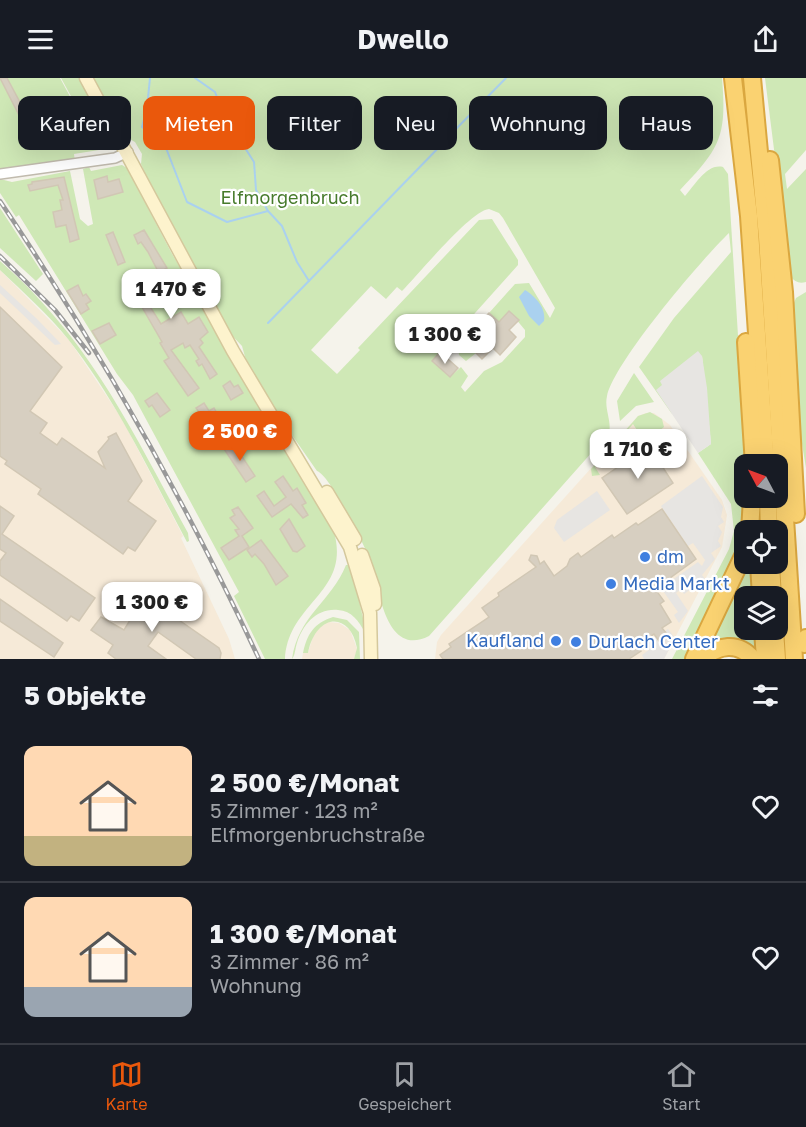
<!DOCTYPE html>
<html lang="de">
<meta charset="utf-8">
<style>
:root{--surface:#171b24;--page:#242831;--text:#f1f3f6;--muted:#9ea1a6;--line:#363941;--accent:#ea580c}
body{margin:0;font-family:"Golos Text",sans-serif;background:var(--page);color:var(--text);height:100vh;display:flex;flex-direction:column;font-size:22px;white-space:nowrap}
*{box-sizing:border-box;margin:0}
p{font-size:20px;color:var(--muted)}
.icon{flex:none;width:33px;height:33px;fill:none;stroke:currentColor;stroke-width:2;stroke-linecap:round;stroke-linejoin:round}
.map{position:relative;height:581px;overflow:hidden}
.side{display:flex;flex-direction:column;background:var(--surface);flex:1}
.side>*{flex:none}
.banner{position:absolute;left:18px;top:18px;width:771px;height:54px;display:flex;gap:12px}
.needle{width:39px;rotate:311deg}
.controls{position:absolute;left:734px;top:376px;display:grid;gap:12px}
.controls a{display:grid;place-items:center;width:54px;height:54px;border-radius:12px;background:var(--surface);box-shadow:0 6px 24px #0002;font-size:30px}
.price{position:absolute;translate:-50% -51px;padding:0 14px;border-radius:12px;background:#fff;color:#222;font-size:20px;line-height:39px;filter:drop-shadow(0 2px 3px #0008)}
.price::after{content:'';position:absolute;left:50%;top:36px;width:18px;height:14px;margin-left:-9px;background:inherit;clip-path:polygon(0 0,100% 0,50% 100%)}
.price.current{background:var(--accent);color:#fff}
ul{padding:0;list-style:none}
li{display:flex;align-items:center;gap:18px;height:150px;padding:0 24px}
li+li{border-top:2px solid var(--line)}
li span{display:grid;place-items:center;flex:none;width:168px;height:120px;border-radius:12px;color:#555}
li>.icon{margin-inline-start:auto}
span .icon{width:72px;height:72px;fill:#fffc;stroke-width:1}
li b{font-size:26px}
h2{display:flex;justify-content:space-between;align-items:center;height:72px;padding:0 24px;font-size:26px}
.tag{padding:0 21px;border-radius:12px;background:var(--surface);box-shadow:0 6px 24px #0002;font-size:21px;line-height:54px}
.tag.current{background:var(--accent);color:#fff}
header{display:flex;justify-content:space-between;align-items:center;height:78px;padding:0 24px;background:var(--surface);font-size:27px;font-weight:700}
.menu{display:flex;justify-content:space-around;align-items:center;height:84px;border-top:2px solid var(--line);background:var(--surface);font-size:16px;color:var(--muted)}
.menu a{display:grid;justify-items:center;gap:3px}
.menu .current{color:var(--accent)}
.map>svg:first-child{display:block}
.commercial{fill:#f6ead8}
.green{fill:#cfe8b6;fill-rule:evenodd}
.parking{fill:#e7e5e2}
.water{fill:#aad1ef}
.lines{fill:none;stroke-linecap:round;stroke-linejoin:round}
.stream{stroke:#aad1ef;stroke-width:2}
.building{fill:#d7cfc1;stroke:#d1c7b4;stroke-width:1.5}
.street-casing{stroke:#c1bbae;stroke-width:12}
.secondary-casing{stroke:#d4c89c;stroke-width:15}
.highway-casing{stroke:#daa740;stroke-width:20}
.street{stroke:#fff;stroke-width:9}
.secondary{stroke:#fdf3cd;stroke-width:12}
.highway{stroke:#fad271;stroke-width:16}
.rail-casing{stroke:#999;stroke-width:4.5}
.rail{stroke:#fff;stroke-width:2;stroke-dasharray:7;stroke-linecap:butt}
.shop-dot{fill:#3f7fe0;stroke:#fff;stroke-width:2}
.labels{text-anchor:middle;stroke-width:4.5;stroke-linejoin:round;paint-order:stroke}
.park-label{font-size:18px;fill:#477b2c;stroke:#fff}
.shop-label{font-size:18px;fill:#366cbe;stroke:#fff;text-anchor:start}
</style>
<header><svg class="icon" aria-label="menu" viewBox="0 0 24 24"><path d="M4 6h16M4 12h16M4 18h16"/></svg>Dwello<svg class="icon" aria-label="share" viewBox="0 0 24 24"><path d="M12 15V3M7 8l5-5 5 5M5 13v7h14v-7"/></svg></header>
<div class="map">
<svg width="806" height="581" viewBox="0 0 806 581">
<rect width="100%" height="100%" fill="#f5f3eb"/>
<!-- commercial -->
<g class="commercial">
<polygon points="0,192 69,262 122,341 183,458 181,460 229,561 235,581 0,581"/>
<polygon points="646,335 654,335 670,347 722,422 727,437 722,469 664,581 435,581 437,564 441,557 638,338"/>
<polygon points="328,544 339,545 350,552 357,571 354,581 302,581 303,575 308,575 314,555 319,547"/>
</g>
<!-- green -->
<g class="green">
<polygon points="0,0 60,0 99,72 74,76 75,84 0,94"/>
<polygon points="61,0 80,0 102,42 109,65 100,71"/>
<path d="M91,0H722C727,59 720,70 680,112L685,118C695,107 707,85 723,89L728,96L746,387H744L743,469L690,581H672L729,471L734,453L731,426L698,375L711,366L702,278L663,307L672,336L639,289L674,240L731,174L729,155C701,182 615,283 607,318C604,331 612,343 609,355L429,558C384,581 379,506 370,482C364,466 330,397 317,393L264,317L247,286L242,268L223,248L152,110L141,86L142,76L135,64L126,59ZM489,131L499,135L503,140L555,230L550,240L529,205L515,206L489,235L496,241V247L510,234L525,252V259L502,284L484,293L465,314L461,309L468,298L461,289L450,299L432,283L518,187V182L492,141L479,142L358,270L360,272L337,296L311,272L371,208L386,221L397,209L402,213C418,197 471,132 489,131Z"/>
<path d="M765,0H806V72L785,96L787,111L806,91V204C799,206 795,204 790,198Z"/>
<path d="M122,87L127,90L171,174L334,454C351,515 288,524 285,581H265L234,518L239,514L133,317L117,296L19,137L16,139L0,115V101L12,104L70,93L80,141L88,148L93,146L83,91L89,89L91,93Z"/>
<polygon points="0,130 43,196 36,203 0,170"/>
<path d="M0,183C91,263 131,351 188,455L189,463L187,464C150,395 117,323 68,261C48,236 23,214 0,192Z"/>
<polygon points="806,214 806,390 801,360 793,227 796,220"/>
<polygon points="474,250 487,258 473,272 476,275 466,283 459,277 458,268"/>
<polygon points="634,295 654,324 636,328 620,343 617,323"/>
<polygon points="650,334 662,341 664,349 645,364 633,346 595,389 600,397 592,398 591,391 632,345 638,338"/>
<polygon points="744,486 756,486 757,519 744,519 744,552 759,552 760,578 705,569"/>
<path d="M346,487H351L363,540L369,547L365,555C359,543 352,533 338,532C317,530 303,546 297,565C295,571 295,578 292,581C298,538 331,524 346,487Z"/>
<path d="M333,539L347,542L359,554L360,581H354L357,570C350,533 316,535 308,575H303C307,556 314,545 333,539Z"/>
</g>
<!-- parking -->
<g class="parking">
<polygon points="0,207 37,241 61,266 55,267 0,215"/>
<polygon points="698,273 702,278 707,310 711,366 698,375 656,312 662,307 660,303"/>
<polygon points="702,398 723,429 721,439 724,444 718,448 722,454 718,463 721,468 711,475 715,481 702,497 705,501 684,516 681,511 676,515 688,533 679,545 674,537 678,534 661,510 698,484 702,488 705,482 693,465 688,468 661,428"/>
<polygon points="597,413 610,432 564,464 554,450 557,442"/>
<polygon points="668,551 675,560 664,581 644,581 642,577 649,572 645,566 656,559 659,564 664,560 668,557 665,553"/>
</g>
<!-- water -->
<path class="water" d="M525,212C536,219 546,230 544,243L539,248L529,238L519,219Z"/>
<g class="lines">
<!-- stream -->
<g class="stream">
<polyline points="150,0 147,30 142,49 162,64"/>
<polyline points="195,0 215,14 222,32"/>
<polyline points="225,39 254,84 256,112 268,133 282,148 297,184 309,203"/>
<polyline points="454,53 506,0"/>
<polyline points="166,70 187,124 227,144 268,133"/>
<polyline points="268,245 447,61"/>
</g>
</g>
<!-- building -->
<g class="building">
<polygon points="0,0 7,0 29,41 23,45"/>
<polygon points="107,98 108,104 119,101 123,114 98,121 94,102"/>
<polygon points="64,99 79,161 70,164 66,147 56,149 53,134 62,132 60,122 63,122 58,107 30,113 28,107 32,106 32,104"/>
<polygon points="144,152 167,190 165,191 172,203 169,205 172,212 181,228 176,231 171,224 164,228 159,221 149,227 161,246 181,234 188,246 199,239 208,254 200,261 203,265 199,269 217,296 210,301 202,286 199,288 196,283 199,281 190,267 185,270 183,265 171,272 199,310 188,318 164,283 169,280 160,265 162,264 127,203 135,198 144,211 161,199 148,174 141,164 138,166 134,157"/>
<polygon points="113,154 125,184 118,187 106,157"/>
<polygon points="78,207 83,218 86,216 91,223 86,226 89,231 81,236 67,213"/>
<polygon points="0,229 62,289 30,333 47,345 40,355 57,367 62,360 105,390 98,374 109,361 108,359 116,355 142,403 128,423 156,443 135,473 128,469 123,476 38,416 41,411 5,386 7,383 0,378"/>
<polygon points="509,233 519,242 509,252 516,259 500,277 493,270 482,281 473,272 485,260 474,250 489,235 499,244"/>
<polygon points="109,245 116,257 100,266 92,253"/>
<polygon points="440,274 458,290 450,299 432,283"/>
<polygon points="230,303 234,309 238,307 243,315 231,322 223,308"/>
<polygon points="157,315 170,332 160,339 152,327 149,329 145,323"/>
<polygon points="204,325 209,333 214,330 222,344 220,345 224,352 216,358 196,330"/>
<polygon points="233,365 255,398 246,404 224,371"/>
<polygon points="649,368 673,405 627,436 602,400"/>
<polygon points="283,398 293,413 297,410 306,425 302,427 308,437 303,440 291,426 272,439 257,418 264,413 274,428 286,419 275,404"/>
<polygon points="0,428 14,438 2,456 95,520 79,543 71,538 67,543 0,497 0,483 6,475 0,471"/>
<polygon points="238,429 253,450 242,458 249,469 229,482 221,470 239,458 235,452 239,451 230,440 235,437 232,432"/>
<polygon points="662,431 696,481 655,511 664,523 660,526 671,544 662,550 668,557 659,563 654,556 637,567 641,573 629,581 443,581 440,577 451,569 449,566 489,539 482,530 499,518 498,515 536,489 529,482 531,477 537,478 540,486 544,483 554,498 567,488 570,481 578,475 581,479 612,457 614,460 636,445 638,447"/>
<polygon points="289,441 305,468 297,474 293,473 280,451"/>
<polygon points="261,462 288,498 276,507 264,486 255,476 252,479 247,472"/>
<polygon points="135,507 145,514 143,517 219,570 221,575 220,581 196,581 158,554 148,568 166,581 116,581 108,575 113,567 91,552 101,539 124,552 140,526 128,517"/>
<polygon points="0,521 63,565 54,579 0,543"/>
</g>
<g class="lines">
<!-- street casing -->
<g class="street-casing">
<polyline id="street" points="0,96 115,80 128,74"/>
</g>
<!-- secondary casing -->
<g class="secondary-casing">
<g id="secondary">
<polyline points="86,0 233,273 350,469 370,535 371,581"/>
<polyline points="327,414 355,461"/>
<polyline points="362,477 374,511 375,526"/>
</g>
</g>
<!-- highway casing -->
<g class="highway-casing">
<g id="highway">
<polyline points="733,0 749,138 766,387"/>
<polyline points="752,0 767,159 794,581"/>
<polyline points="770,82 784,214 796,436"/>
<polyline points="746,264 754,387"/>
<polyline points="768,420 769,453"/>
<polyline points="750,453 752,420"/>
<polyline points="759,486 761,519"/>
<polyline points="771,486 773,519"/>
<polyline points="763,552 765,581"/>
<polyline points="775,552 777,581"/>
<polyline points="804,566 806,560"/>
<polyline points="694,581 744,476"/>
<path d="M702,581C718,567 738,563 753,581"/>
</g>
</g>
<!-- street -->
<use href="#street" class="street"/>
<!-- secondary -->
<use href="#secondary" class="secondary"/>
<!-- highway -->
<use href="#highway" class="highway"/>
<!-- rail casing -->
<g class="rail-casing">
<g id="rail">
<path d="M0,123C98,269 185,422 259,581"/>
<polyline points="0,178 55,232 89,275"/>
</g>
</g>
<!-- rail -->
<use href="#rail" class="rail"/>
</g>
<!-- markers -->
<g class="shop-dot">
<circle cx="645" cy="479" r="6"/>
<circle cx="611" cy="506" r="6"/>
<circle cx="556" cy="563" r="6"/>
<circle cx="576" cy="564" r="6"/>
</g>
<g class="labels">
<!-- park labels -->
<g class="park-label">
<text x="290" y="126">Elfmorgenbruch</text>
</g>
<!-- shop labels -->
<g class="shop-label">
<text x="657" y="485">dm</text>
<text x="623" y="512">Media Markt</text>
<text x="544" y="569" text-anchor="end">Kaufland</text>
<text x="588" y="570">Durlach Center</text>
</g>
</g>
</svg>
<div class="controls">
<a><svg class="needle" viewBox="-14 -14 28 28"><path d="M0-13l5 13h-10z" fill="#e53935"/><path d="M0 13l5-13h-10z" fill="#9ea1a6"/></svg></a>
<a><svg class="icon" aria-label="locate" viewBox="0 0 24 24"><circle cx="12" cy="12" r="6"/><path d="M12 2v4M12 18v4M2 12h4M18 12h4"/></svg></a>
<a><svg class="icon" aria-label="layers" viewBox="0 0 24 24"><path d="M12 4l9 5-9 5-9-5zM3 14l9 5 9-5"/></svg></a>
</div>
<b class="price" style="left:171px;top:242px">1 470 €</b>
<b class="price" style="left:445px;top:287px">1 300 €</b>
<b class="price current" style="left:240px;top:384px">2 500 €</b>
<b class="price" style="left:638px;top:402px">1 710 €</b>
<b class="price" style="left:152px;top:555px">1 300 €</b>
<div class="banner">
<a class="tag">Kaufen</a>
<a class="tag current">Mieten</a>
<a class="tag">Filter</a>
<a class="tag">Neu</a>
<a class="tag">Wohnung</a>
<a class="tag">Haus</a>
</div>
</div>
<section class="side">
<h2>5 Objekte<svg class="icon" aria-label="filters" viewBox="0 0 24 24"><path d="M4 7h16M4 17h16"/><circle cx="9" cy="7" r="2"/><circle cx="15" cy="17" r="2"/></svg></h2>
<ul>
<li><span style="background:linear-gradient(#ffd9b3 75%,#c2b280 0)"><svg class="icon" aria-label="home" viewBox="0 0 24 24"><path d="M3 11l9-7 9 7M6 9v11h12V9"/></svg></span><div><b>2 500 €/Monat</b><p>5 Zimmer · 123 m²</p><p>Elfmorgenbruchstraße</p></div><svg class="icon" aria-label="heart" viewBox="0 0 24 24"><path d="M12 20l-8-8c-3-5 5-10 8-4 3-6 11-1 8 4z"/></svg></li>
<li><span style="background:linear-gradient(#ffd9b3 75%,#9aa5b1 0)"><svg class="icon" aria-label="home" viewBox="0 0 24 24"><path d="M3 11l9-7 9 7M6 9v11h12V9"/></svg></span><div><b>1 300 €/Monat</b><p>3 Zimmer · 86 m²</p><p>Wohnung</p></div><svg class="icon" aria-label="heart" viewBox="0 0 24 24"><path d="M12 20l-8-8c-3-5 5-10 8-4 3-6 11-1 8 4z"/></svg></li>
</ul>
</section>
<nav class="menu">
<a class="current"><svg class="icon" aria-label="map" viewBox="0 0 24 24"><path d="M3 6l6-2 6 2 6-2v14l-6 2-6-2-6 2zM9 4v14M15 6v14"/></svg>Karte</a>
<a><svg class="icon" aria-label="saved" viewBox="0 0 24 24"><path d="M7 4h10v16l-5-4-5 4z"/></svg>Gespeichert</a>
<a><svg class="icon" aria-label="home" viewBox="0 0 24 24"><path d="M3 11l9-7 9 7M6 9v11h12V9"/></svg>Start</a>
</nav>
